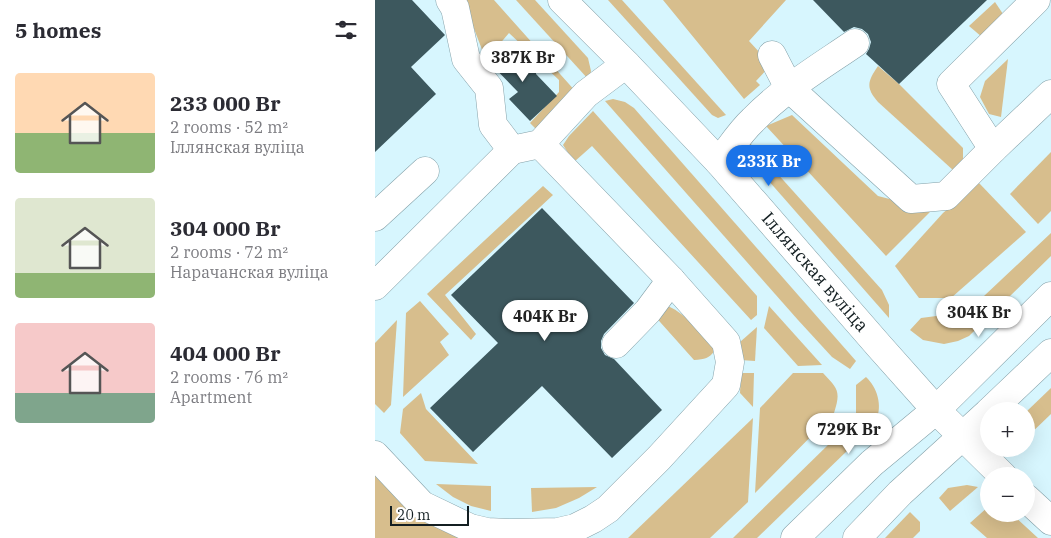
<!DOCTYPE html>
<meta charset="utf-8">
<style>
:root{--surface:#fff;--page:#f7f7f7;--text:#2b2b33;--muted:#7c7c81;--accent:#1a73e8}
body{margin:0;font-family:"IBM Plex Serif",serif;background:var(--page);color:var(--text);height:100vh;display:flex;flex-direction:column;font-size:19px;white-space:nowrap}
*{box-sizing:border-box;margin:0}
p{font-size:16px;color:var(--muted)}
.icon{flex:none;width:28px;height:28px;fill:none;stroke:currentColor;stroke-width:2;stroke-linecap:round;stroke-linejoin:round}
.map{position:relative;flex:1;overflow:hidden}
.panel{display:flex;flex-direction:column;background:var(--surface);width:375px}
.panel>*{flex:none}
.buttons{position:absolute;left:605px;top:402px;display:grid;gap:10px}
.buttons a{display:grid;place-items:center;width:55px;height:55px;border-radius:50%;background:var(--surface);box-shadow:0 5px 20px #0002;font-size:25px}
.scale{position:absolute;left:15px;bottom:12px;width:79px;box-sizing:border-box;padding-left:5px;border:2px solid #141f22;border-top:0;font-size:14px;line-height:18px;white-space:nowrap;color:#141f22;-webkit-text-stroke:4px #fff;paint-order:stroke}
.price{position:absolute;translate:-50% -42px;padding:0 11px;border-radius:18px;background:#fff;color:#222;font-size:16px;line-height:32px;filter:drop-shadow(0 1px 2px #0008)}
.price::after{content:'';position:absolute;left:50%;top:30px;width:15px;height:11px;margin-left:-8px;background:inherit;clip-path:polygon(0 0,100% 0,50% 100%)}
.price.current{background:var(--accent);color:#fff}
ul{padding:0;list-style:none}
li{display:flex;align-items:center;gap:15px;height:125px;padding:0 15px}
li span{display:grid;place-items:center;flex:none;width:140px;height:100px;border-radius:5px;color:#555}
li>.icon{margin-inline-start:auto}
span .icon{width:60px;height:60px;fill:#fffc;stroke-width:1}
li b{font-size:21px}
h2{display:flex;justify-content:space-between;align-items:center;height:60px;padding:0 15px;font-size:21px}
main{display:flex;flex:1;min-height:0}
.map>svg:first-child{display:block}
.green{fill:#d7be8d}
.building{fill:#3d585e}
.lines{fill:none;stroke-linecap:round;stroke-linejoin:round}
.minor-casing{stroke:#84a1a9;stroke-width:29}
.major-casing{stroke:#84a1a9;stroke-width:29}
.minor{stroke:#fff;stroke-width:28}
.major{stroke:#fff;stroke-width:28}
.labels{text-anchor:middle;stroke-width:5;stroke-linejoin:round;paint-order:stroke}
.street-label{font-size:18px;fill:#141f22;stroke:#fff}
</style>
<main>
<section class="panel">
<h2>5 homes<svg class="icon" aria-label="filters" viewBox="0 0 24 24"><path d="M4 7h16M4 17h16"/><circle cx="9" cy="7" r="2"/><circle cx="15" cy="17" r="2"/></svg></h2>
<ul>
<li><span style="background:linear-gradient(#ffd9b3 60%,#8fb573 0)"><svg class="icon" aria-label="home" viewBox="0 0 24 24"><path d="M3 11l9-7 9 7M6 9v11h12V9"/></svg></span><div><b>233 000 Br</b><p>2 rooms · 52 m²</p><p>Іллянская вуліца</p></div></li>
<li><span style="background:linear-gradient(#dfe7d0 75%,#8fb573 0)"><svg class="icon" aria-label="home" viewBox="0 0 24 24"><path d="M3 11l9-7 9 7M6 9v11h12V9"/></svg></span><div><b>304 000 Br</b><p>2 rooms · 72 m²</p><p>Нарачанская вуліца</p></div></li>
<li><span style="background:linear-gradient(#f6c9c9 70%,#7fa58c 0)"><svg class="icon" aria-label="home" viewBox="0 0 24 24"><path d="M3 11l9-7 9 7M6 9v11h12V9"/></svg></span><div><b>404 000 Br</b><p>2 rooms · 76 m²</p><p>Apartment</p></div></li>
</ul>
</section>
<div class="map">
<svg width="676" height="538" viewBox="0 0 676 538">
<rect width="100%" height="100%" fill="#d7f6fe"/>
<!-- green -->
<g class="green">
<polygon points="88,0 119,0 202,93 161,129 155,123 184,92 184,80 134,33 111,60"/>
<polygon points="141,0 160,0 213,58 216,71 214,80"/>
<polygon points="233,0 247,0 351,115 343,118 337,115"/>
<polygon points="288,0 411,0 374,41 396,65 381,81 385,85 369,99"/>
<polygon points="620,2 628,14 607,37 594,26"/>
<polygon points="633,59 626,117 614,114 605,97 610,81"/>
<path d="M503,66L524,84L588,148V161L579,171L503,102C490,87 493,81 503,66Z"/>
<polygon points="238,99 250,102 259,108 481,361 475,369 457,357 423,320 230,101"/>
<polygon points="218,111 382,296 382,315 376,320 217,146 199,162 188,145 194,136"/>
<polygon points="417,115 503,196 557,210 511,256 391,126"/>
<polygon points="374,142 507,290 514,305 514,318 379,164"/>
<polygon points="676,152 676,211 663,224 635,194"/>
<polygon points="604,183 651,232 576,298 544,298 520,266 568,213"/>
<polygon points="168,186 178,195 70,295 101,334 96,340 52,294"/>
<polygon points="676,233 676,256 594,336 583,341 569,344 548,340 535,330 546,318 592,312"/>
<polygon points="45,301 74,334 65,342 74,355 28,397 31,313"/>
<path d="M293,306C313,315 326,334 340,350C334,359 330,359 319,360L277,313Z"/>
<polygon points="394,306 447,365 423,366 389,328"/>
<polygon points="22,320 16,405 9,413 0,404 0,343"/>
<polygon points="382,327 380,361 365,360 365,342"/>
<polygon points="366,373 379,373 378,407 365,393"/>
<path d="M418,373H448C463,389 466,391 459,413L380,493L385,408Z"/>
<path d="M491,377C502,387 508,406 501,420C498,426 493,431 490,437L478,421L481,413V385Z"/>
<polygon points="676,388 676,414 651,438 651,412"/>
<polygon points="46,393 51,409 103,464 50,461 25,433 28,409"/>
<polygon points="378,418 373,502 335,538 253,538"/>
<polygon points="465,438 474,449 382,538 358,538 455,443"/>
<polygon points="0,471 95,538 0,538"/>
<polygon points="61,484 116,486 116,511 96,506 78,497"/>
<polygon points="592,485 603,487 575,511 564,498 573,488"/>
<polygon points="222,487 204,498 181,508 157,512 156,488"/>
<polygon points="614,506 614,514 637,514 663,538 612,538 595,523"/>
<polygon points="535,512 545,522 545,531 538,538 510,538"/>
</g>
<!-- building -->
<g class="building">
<polygon points="0,0 37,0 70,35 36,67 61,94 0,152"/>
<polygon points="438,0 612,0 524,84 491,54 494,49 496,42 493,34 487,29 479,27 469,32"/>
<polygon points="132,44 161,73 161,74 182,96 155,121 134,99 143,92 114,62"/>
<polygon points="167,208 259,303 229,334 226,341 226,348 230,355 239,359 287,410 237,458 167,386 98,452 55,408 123,343 76,295"/>
</g>
<g class="lines">
<!-- minor casing -->
<g class="minor-casing">
<g id="minor">
<polyline points="75,0 80,8 91,59 114,88 118,125 137,150 165,144 211,94 251,64"/>
<polyline points="187,0 251,64 344,162 504,346 561,410 628,476"/>
<polyline points="397,55 414,88 536,199 571,196 618,149 676,94"/>
<polyline points="618,149 576,84 661,0"/>
<path d="M344,162C355,148 365,132 378,120C408,89 445,67 480,43"/>
<polyline points="0,217 50,171"/>
<polyline points="0,286 137,150"/>
<polyline points="241,344 273,311 296,280"/>
<polyline points="0,455 47,505 95,528 112,532 135,533 183,532 200,528 218,519 233,509 284,458 351,385 355,362 351,342 296,280 165,144"/>
<polyline points="651,498 676,521"/>
</g>
</g>
<!-- major casing -->
<g class="major-casing">
<g id="major">
<polyline points="615,411 676,353"/>
<polyline points="420,538 497,463 561,410 676,296"/>
<polyline points="482,538 525,493 614,412"/>
</g>
</g>
<!-- minor -->
<use href="#minor" class="minor"/>
<!-- major -->
<use href="#major" class="major"/>
</g>
<g class="labels">
<!-- street labels -->
<g class="street-label">
<text transform="translate(440 272) rotate(49)" y="6">Іллянская вуліца</text>
</g>
</g>
</svg>
<div class="buttons">
<a>+</a>
<a>−</a>
</div>
<div class="scale">20 m</div>
<b class="price" style="left:148px;top:83px">387K Br</b>
<b class="price current" style="left:394px;top:187px">233K Br</b>
<b class="price" style="left:604px;top:338px">304K Br</b>
<b class="price" style="left:170px;top:342px">404K Br</b>
<b class="price" style="left:474px;top:455px">729K Br</b>
</div>
</main>
